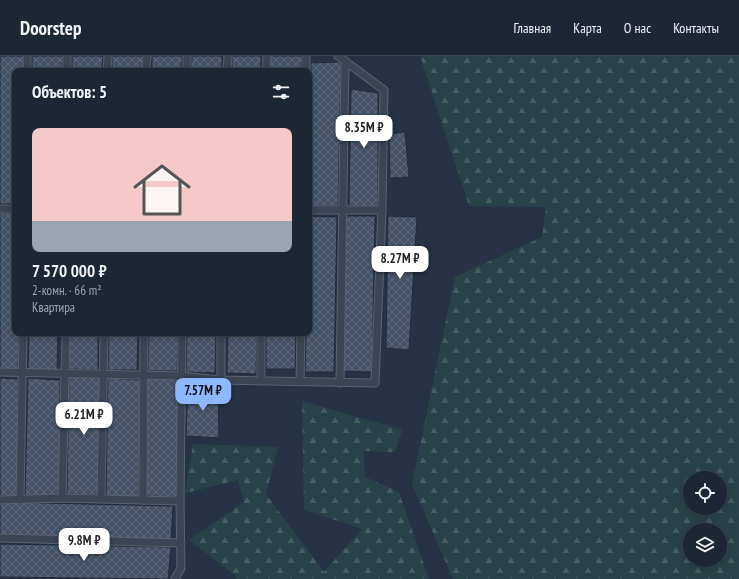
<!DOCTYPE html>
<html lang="ru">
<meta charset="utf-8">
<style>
:root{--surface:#1c2634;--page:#293240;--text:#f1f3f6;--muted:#a0a5ac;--line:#3a434f;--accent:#8db7ff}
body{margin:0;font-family:"PT Sans Narrow",sans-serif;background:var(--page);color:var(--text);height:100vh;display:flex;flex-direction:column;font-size:15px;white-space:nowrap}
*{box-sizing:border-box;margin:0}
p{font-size:13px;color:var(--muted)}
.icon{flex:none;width:22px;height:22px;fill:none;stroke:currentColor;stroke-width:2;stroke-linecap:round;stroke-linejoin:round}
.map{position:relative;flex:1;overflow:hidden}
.side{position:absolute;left:12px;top:12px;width:300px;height:268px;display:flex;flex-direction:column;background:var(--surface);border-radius:8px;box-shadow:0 2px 10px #0003,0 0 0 1px var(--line)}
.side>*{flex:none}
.controls{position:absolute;left:683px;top:415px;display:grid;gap:8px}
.controls a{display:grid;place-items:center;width:44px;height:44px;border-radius:50%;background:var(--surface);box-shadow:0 2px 10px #0003,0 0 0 1px var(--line);font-size:20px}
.price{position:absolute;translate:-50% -34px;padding:0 9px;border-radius:8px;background:#fff;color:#222;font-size:13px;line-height:26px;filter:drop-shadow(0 1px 2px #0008)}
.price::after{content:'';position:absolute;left:50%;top:24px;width:12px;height:9px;margin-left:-6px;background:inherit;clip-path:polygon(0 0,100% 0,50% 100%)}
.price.on{background:var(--accent);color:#111}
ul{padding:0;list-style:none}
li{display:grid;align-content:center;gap:8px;height:212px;padding:0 20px}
li span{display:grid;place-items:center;height:124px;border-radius:8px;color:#555}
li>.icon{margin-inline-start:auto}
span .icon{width:72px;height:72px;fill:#fffc;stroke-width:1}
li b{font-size:17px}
h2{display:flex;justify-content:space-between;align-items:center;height:48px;padding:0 20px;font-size:17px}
header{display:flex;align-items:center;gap:24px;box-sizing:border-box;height:56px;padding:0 20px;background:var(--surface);border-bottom:1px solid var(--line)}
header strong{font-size:19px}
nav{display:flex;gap:22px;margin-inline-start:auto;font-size:14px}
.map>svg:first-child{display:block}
.forest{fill:url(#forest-firs);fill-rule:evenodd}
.building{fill:url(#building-cross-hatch);stroke:#212c3d}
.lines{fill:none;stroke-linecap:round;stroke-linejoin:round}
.service-casing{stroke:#596372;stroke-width:9}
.service{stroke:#3a4555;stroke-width:7}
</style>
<header>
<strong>Doorstep</strong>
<nav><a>Главная</a><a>Карта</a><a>О нас</a><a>Контакты</a></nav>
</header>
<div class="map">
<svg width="739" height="523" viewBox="0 0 739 523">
<defs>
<pattern id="forest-firs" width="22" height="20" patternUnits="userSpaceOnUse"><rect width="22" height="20" fill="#284347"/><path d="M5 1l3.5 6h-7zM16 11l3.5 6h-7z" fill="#455c60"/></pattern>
<pattern id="building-cross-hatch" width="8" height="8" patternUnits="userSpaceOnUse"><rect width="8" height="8" fill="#445368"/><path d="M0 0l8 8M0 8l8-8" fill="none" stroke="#5d6a7c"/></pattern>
</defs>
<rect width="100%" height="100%" fill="#263346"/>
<!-- forest -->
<g class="forest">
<path d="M420,0H739V523H453L412,428L455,221L542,181L546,151L469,150ZM690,422H720V452H690ZM690,474H720V504H690Z"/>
<polygon points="302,345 402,374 395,396 364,395 365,421 399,436 429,523 236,523 235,519 189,484 244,446 238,424 185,437 193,388 278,391 266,438 324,516 362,473 304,454"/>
</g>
<!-- building -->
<g class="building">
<polygon points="0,0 24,0 23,15 15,15 15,148 0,148"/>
<polygon points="32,0 63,0 62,15 32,15"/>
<polygon points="72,0 103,0 102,15 72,15"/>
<polygon points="112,0 143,0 142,15 112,15"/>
<rect x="152" y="0" width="30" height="15"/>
<polygon points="192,0 222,0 222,15 191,15"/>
<rect x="232" y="0" width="29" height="15"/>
<polygon points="270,0 302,0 301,15 269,15"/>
<polygon points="341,6 338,150 309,150 311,7"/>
<polygon points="351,33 378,37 378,151 349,150"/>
<polygon points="405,76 409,121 390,122 389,78"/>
<polygon points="0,157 15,157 15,277 19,277 18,313 0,313"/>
<polygon points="309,160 337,161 334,316 305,316 306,277 309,277"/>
<polygon points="346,160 375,160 372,316 343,315"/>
<polygon points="388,160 417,161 409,294 386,292"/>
<polygon points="29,277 58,277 57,314 28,314"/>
<polygon points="69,277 98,277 98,314 69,313"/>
<polygon points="109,277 138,277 137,314 108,314"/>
<polygon points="149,277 178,277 177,315 148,315"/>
<polygon points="187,277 216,277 215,317 186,316"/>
<polygon points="228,277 257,277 256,318 227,317"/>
<polygon points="266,277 296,277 295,313 266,313"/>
<polygon points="69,320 101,322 100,439 67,438"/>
<polygon points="0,322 18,323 17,440 0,440"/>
<polygon points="28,322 60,324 59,441 25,440"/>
<polygon points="108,322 140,324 139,441 106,440"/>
<polygon points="147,322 179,324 178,441 145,440"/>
<polygon points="188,328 218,331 219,382 186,380"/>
<polygon points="0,446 173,450 171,484 0,480"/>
<polygon points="0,488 171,491 168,523 0,521"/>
</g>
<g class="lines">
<!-- service casing -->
<g class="service-casing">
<g id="service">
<polyline points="27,15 27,0"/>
<polyline points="67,15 67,0"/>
<polyline points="107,15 108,0"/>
<polyline points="146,15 147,0"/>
<polyline points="187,15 187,0"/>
<polyline points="227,15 228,0"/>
<polyline points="266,15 267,0"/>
<polyline points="306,15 306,0"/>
<polyline points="0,153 15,153"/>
<polyline points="309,154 382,154 384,34 338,0"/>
<polyline points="221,277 221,324"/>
<polyline points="0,316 182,320 221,324 375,327 382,154"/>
<polyline points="261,325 261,277"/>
<polyline points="300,326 301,277"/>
<polyline points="340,327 345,5"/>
<polyline points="62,442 66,277"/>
<polyline points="101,443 104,277"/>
<polyline points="0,444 62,442 180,445 182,277"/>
<polyline points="20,444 23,277"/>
<polyline points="143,444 144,277"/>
<polyline points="0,482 181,487"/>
<polyline points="175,523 181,512 180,445"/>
</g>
</g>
<!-- service -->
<use href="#service" class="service"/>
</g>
</svg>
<div class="controls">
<a><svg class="icon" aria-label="locate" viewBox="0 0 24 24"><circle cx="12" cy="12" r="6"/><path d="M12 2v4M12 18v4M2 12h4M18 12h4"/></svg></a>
<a><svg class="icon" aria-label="layers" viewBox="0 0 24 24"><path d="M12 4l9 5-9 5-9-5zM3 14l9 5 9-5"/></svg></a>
</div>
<b class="price" style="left:364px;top:93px">8.35M ₽</b>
<b class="price" style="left:400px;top:224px">8.27M ₽</b>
<b class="price on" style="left:203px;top:356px">7.57M ₽</b>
<b class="price" style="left:84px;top:380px">6.21M ₽</b>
<b class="price" style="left:84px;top:506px">9.8M ₽</b>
<section class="side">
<h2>Объектов: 5<svg class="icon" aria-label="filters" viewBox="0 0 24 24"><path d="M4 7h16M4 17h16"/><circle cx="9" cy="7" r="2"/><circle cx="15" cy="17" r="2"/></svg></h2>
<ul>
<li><span style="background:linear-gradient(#f6c9c9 75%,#9aa5b1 0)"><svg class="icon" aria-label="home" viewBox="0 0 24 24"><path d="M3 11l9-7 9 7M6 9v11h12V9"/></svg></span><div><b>7 570 000 ₽</b><p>2-комн. · 66 m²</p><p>Квартира</p></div></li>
</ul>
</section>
</div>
